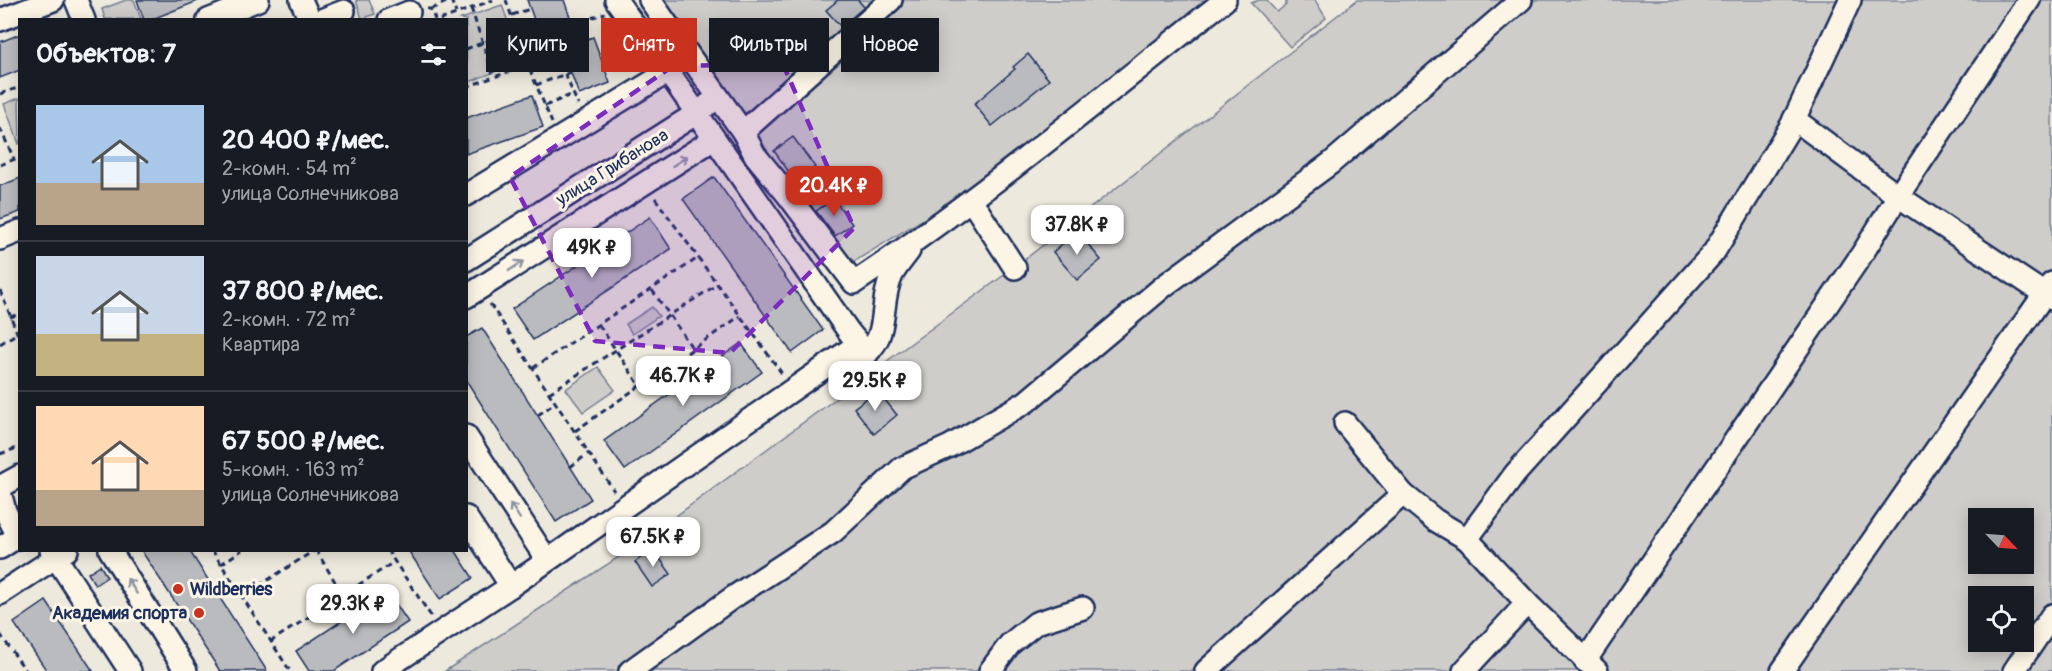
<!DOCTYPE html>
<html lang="ru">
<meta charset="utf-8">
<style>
:root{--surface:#171b24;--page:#242831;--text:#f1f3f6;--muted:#9ea1a6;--line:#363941;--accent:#c8321e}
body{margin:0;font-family:Pangolin,sans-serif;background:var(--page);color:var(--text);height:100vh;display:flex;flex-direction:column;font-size:22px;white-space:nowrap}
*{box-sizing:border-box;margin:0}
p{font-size:20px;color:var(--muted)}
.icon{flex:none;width:33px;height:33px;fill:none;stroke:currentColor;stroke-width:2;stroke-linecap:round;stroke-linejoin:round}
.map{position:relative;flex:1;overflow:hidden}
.drawer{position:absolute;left:18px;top:18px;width:450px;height:534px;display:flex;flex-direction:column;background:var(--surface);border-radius:0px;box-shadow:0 3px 15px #0003}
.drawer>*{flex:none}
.guide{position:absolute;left:486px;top:18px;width:570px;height:54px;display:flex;gap:12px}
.needle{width:39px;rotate:115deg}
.buttons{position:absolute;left:1968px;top:508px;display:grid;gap:12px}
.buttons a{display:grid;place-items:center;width:66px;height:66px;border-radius:0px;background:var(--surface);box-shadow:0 3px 15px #0003;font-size:30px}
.price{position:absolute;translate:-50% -51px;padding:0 14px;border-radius:12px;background:#fff;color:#222;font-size:20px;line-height:39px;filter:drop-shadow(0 2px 3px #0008)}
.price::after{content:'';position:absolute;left:50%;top:36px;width:18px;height:14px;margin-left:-9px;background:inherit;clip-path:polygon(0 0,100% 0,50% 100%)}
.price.on{background:var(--accent);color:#fff}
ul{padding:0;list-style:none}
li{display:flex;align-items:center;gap:18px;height:150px;padding:0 18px}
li+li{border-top:2px solid var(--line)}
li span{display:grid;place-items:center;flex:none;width:168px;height:120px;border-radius:0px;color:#555}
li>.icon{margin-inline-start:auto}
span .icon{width:72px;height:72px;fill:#fffc;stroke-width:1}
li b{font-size:26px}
h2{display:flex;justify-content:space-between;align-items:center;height:72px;padding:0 18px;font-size:26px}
.pill{padding:0 21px;border-radius:0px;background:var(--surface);box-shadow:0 3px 15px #0003;font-size:21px;line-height:54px}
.pill.on{background:var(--accent);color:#fff}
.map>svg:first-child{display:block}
.green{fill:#cfcdca;stroke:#757e94;stroke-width:1.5;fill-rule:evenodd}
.building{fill:#babbbe;stroke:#1b2f5e;stroke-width:1.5}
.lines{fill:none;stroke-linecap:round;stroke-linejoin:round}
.minor-casing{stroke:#1b2f5e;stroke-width:26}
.path{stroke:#1b2f5e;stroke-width:3;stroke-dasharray:6 4.5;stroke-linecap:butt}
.minor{stroke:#fcf5e5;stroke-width:21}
.oneway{stroke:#8c92a2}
.marked{fill:#7b2cbf;fill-opacity:0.2;stroke:#7b2cbf;stroke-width:4.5;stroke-dasharray:12 8;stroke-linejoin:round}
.poi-dot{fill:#c8321e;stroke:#fcf5e5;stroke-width:2}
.labels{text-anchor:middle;stroke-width:6;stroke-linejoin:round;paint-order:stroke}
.street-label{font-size:18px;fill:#1b2f5e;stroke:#fcf5e5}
.poi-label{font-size:18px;font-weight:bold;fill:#1b2f5e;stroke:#fcf5e5;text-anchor:start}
</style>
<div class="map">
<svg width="2052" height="671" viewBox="0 0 2052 671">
<rect width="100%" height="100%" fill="#eee9dd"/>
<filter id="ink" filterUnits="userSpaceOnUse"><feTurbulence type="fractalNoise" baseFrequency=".0167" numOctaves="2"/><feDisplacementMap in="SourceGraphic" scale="12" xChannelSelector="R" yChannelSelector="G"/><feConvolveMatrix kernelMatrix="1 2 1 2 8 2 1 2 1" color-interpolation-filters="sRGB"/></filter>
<g filter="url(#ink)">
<!-- green -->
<g class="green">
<polygon points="126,0 134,0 141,19 105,19 102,9"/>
<polygon points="356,0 369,0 375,14 362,19"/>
<polygon points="659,0 1218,0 1000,172 847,266 760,151"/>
<polygon points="1259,0 1266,0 1277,12 1286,5 1286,0 1315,0 1326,18 1290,47 1251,3"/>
<path d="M1357,0H2052V671H445L631,549L1015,267ZM1978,519H2024V564H1978ZM1978,597H2024V642H1978Z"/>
<polygon points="502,5 522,61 467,83 466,20 461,19"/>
<polygon points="19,98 20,144 19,144 4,104"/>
<polygon points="652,307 659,316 632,334 626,324"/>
<polygon points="598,367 615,390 583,412 566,389"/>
</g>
<!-- building -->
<g class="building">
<polygon points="137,0 198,0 198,1 150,20 144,20"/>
<polygon points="527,0 564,0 579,42 593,37 610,83 579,95 562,48 546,53"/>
<polygon points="838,0 858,0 864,7 841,27 826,10"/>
<polygon points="20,34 20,70 0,78 0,42"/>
<polygon points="1028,54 1049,80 992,126 974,104 1015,69 1013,67"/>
<polygon points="532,95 543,127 466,154 466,118"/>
<polygon points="793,137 815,167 796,182 774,151"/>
<polygon points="714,177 823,330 792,353 683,199"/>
<polygon points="20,178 20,212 0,219 0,186"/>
<polygon points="834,199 852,224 835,236 816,211"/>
<polygon points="650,217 671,249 533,340 512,309"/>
<polygon points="1077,231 1101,260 1077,280 1053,252"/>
<polygon points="482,328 591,499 556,522 466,380 466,337"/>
<polygon points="741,343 762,372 625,470 604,441"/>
<polygon points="877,390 897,415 874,434 854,408"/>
<polygon points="653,549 671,574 652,587 635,562"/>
<polygon points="141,550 189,550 267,671 220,671"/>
<polygon points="408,550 455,550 473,578 440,599"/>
<polygon points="100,565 107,577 95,585 88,573"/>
<polygon points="387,591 408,622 334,671 309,671 296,651"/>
<polygon points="46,601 93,671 47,671 14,623"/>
</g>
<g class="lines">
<!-- minor casing -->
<g class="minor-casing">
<g id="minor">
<polyline points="76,0 84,20"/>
<polyline points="301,0 310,20"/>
<polyline points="616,0 668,72"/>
<polyline points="650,0 743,132"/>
<path d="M891,0L743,132L755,155L787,194L854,283C983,197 1103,96 1225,0"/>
<polyline points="0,20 53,0"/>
<polyline points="208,20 258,0"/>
<polyline points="321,20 344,11"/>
<polyline points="389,20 409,12"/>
<polyline points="1794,119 1898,196 2052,299"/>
<polyline points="466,195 668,72 849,332 867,354"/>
<polyline points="971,200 1015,268"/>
<polyline points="0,239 20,231"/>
<polyline points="466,260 697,113 718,97"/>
<polyline points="466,297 714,139"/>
<path d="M858,360C893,338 877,307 892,275C896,267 903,259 909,251"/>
<polyline points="1345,423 1403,494 1435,520 1467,539 1527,603 1597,671"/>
<polyline points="466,436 547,560"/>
<polyline points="0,487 20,476"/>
<polyline points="0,492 5,511 18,536"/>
<polyline points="466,517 511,586"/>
<polyline points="1467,539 1515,474 1714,252 1792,124 1850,0"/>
<polyline points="0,548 20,535"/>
<polyline points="51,550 130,671"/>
<polyline points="110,550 186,671"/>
<polyline points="0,594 67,550"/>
<polyline points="1585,661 1864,251 1898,196 2029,0"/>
<polyline points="382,671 511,586 858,344"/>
<polyline points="630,671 732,598 833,532 902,468 950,446 1026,402 1164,286 1331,163 1521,0"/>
<polyline points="990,671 1010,644 1036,623 1083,608"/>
<polyline points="1206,671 1403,494"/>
<polyline points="1464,671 1527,603"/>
<polyline points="1782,671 2052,283"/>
<polyline points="2014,671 2052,615"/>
</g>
</g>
<!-- path -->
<g class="path">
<polyline points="451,0 456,13"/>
<polyline points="506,0 528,65 552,123"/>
<polyline points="471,8 494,77"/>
<polyline points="427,9 431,9 435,20"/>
<polyline points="431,9 451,0"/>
<polyline points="512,15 530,9"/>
<polyline points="440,20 493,0"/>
<polyline points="572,25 605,13"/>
<polyline points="466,49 517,30"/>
<polyline points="565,74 578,105"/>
<polyline points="536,85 571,72"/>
<polyline points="466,87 528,65"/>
<polyline points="0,94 20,87"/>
<polyline points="545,106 573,94"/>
<polyline points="0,128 14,159"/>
<polyline points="0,165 20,157"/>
<polyline points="655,198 783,375"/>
<polyline points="0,290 20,340"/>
<polyline points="652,290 693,349"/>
<polyline points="490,304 614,491"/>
<polyline points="10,317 20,314"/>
<polyline points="599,325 640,386"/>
<polyline points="0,344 16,334"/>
<polyline points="533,368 698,258"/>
<polyline points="549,393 718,284"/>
<polyline points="538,415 555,403"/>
<polyline points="575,431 740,316"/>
<polyline points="0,454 20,447"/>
<polyline points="570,467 589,453"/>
<polyline points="212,550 290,671"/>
<polyline points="316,550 343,595"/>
<polyline points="387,550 431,616"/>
<polyline points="221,564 242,550"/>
<polyline points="241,597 315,550"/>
<polyline points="0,634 26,671"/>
<polyline points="270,642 394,562"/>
</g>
<!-- minor -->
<use href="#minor" class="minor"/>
</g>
<!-- one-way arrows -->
<defs><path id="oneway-shaft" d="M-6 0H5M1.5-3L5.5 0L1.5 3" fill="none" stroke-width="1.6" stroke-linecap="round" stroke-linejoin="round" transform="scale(1.5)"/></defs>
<g class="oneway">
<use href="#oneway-shaft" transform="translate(680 161) rotate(-33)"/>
<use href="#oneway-shaft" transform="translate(516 266) rotate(-33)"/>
<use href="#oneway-shaft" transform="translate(515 511) rotate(-123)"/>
<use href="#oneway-shaft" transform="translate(132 586) rotate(-122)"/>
</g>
</g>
<!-- marked area -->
<path class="marked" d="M783,64L854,228L730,353L595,341L510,177L673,66Z"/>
<!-- markers -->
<g class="poi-dot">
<circle cx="178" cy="589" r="6"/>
<circle cx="199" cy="613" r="6"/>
</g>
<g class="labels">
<!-- street labels -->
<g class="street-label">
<text transform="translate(612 167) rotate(-32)" y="6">улица Грибанова</text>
</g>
<!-- poi labels -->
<g class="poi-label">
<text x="190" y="595">Wildberries</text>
<text x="187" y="619" text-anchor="end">Академия спорта</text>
</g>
</g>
</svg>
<div class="buttons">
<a><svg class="needle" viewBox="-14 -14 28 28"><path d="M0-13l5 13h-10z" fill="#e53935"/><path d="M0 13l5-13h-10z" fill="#9ea1a6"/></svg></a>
<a><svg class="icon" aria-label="locate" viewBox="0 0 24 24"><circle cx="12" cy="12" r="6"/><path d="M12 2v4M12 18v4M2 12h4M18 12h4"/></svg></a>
</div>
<b class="price on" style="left:834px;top:217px">20.4K ₽</b>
<b class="price" style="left:1077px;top:256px">37.8K ₽</b>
<b class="price" style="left:592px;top:279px">49K ₽</b>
<b class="price" style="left:683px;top:407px">46.7K ₽</b>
<b class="price" style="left:875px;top:412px">29.5K ₽</b>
<b class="price" style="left:653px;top:568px">67.5K ₽</b>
<b class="price" style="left:353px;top:635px">29.3K ₽</b>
<div class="guide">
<a class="pill">Купить</a>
<a class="pill on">Снять</a>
<a class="pill">Фильтры</a>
<a class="pill">Новое</a>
</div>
<section class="drawer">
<h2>Объектов: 7<svg class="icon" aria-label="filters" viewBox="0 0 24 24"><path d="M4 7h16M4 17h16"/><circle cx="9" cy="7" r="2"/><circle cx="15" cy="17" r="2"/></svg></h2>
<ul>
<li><span style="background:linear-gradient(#a9c7e8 65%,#b9a48a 0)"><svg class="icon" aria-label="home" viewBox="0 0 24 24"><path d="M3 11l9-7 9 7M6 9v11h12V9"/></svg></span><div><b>20 400 ₽/мес.</b><p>2-комн. · 54 m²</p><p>улица Солнечникова</p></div></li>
<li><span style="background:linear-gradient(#c9d6e8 65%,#c2b280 0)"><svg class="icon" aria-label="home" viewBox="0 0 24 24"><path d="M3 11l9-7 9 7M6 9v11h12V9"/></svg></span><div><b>37 800 ₽/мес.</b><p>2-комн. · 72 m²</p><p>Квартира</p></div></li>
<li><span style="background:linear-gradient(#ffd9b3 70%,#b9a48a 0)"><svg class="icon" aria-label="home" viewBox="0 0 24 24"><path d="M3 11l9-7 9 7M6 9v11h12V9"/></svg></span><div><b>67 500 ₽/мес.</b><p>5-комн. · 163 m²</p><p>улица Солнечникова</p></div></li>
</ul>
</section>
</div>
